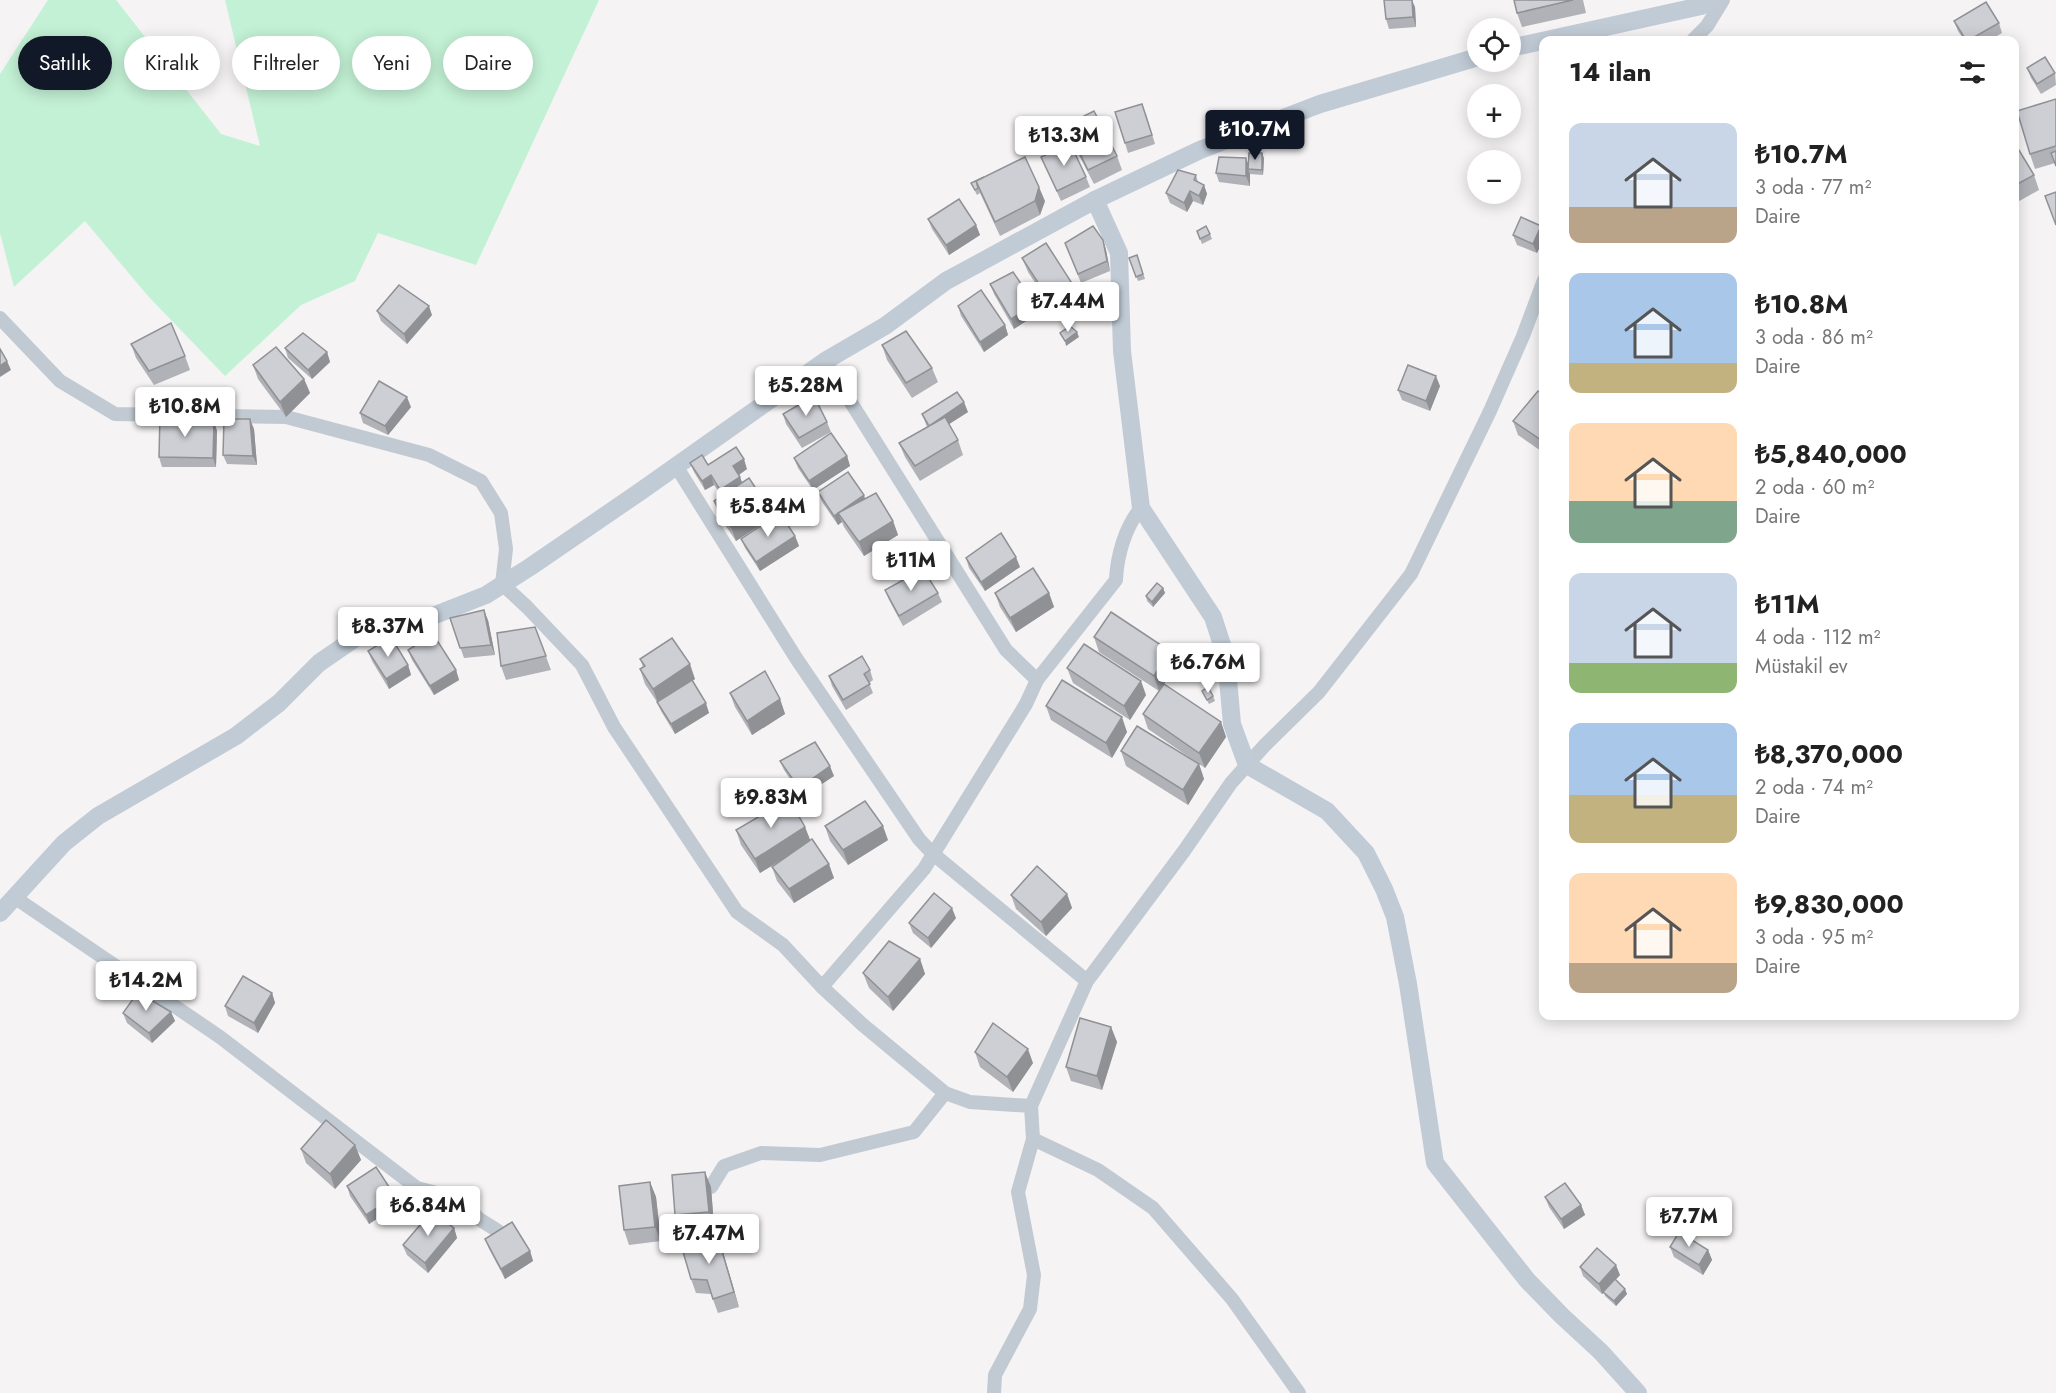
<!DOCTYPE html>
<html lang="tr">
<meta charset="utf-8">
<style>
:root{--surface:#fff;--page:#f6f6f6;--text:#222;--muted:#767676;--accent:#111827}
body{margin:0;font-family:Jost,sans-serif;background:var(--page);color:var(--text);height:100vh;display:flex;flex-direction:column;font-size:22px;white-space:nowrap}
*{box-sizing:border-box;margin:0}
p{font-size:20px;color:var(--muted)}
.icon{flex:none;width:33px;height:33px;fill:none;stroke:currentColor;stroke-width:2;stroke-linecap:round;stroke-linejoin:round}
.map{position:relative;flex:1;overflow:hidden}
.panel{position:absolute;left:1539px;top:36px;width:480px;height:984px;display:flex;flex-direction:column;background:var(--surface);border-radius:12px;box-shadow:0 3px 15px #0003}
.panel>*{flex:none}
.top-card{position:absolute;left:18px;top:36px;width:570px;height:54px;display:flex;gap:12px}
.controls{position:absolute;left:1467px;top:18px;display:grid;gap:12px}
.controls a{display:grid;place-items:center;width:54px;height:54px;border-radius:50%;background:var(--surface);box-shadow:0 3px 15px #0003;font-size:30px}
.price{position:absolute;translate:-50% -51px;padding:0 14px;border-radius:6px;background:#fff;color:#222;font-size:20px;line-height:39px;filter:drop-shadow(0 2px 3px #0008)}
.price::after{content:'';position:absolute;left:50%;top:36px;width:18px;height:14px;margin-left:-9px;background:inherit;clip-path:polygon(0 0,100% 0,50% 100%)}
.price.selected{background:var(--accent);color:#fff}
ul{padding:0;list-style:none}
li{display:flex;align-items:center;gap:18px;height:150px;padding:0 30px}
li span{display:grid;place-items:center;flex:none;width:168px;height:120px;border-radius:12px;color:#555}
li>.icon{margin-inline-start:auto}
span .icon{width:72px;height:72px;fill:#fffc;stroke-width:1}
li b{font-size:26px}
h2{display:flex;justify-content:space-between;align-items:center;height:72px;padding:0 30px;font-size:26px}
.pill{padding:0 21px;border-radius:27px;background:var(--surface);box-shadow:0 3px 15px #0003;font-size:21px;line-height:54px}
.pill.selected{background:var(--accent);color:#fff}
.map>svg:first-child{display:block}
.green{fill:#c3f1d5}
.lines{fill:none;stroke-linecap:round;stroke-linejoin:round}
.street{stroke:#c1cad2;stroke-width:14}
.secondary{stroke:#c1cbd6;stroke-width:18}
.wall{fill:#b0b2b7}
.shaded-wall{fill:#909195}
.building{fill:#cdcfd5;stroke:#909195;stroke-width:1.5}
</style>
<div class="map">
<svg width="2056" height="1393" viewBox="0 0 2056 1393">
<rect width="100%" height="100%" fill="#f5f3f3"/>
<!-- green -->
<polygon class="green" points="48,0 116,0 221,134 260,146 225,0 599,0 476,265 378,233 355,281 301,305 225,376 148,296 85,221 14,287 0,233 0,74"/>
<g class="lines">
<!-- street -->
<g class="street">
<polyline points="1693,40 1707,26 1723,0"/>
<polyline points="0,318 60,381 115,414 286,417 429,455 481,481 501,513 506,549 502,584 527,607 582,665 614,727 737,912 783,945 822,987 863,1025 945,1093 970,1102 1031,1106"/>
<polyline points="825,361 1006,650 1037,680"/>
<polyline points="676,466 796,658 919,839 932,853 1087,981"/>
<polyline points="14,897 220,1037 417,1188 441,1194 467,1206 479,1219 498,1231"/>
<path d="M822,987L924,869L1026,704L1037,680L1116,580C1117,556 1125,527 1141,508"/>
<polyline points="1033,1139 1098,1170 1153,1208 1232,1299 1299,1393"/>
<polyline points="711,1187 724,1166 761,1153 820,1155 914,1132 945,1093"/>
<polyline points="994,1393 995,1375 1030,1309 1034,1275 1018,1192 1033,1139 1031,1106 1087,981 1184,851 1231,783 1265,745 1319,692 1411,574 1490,411 1523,336 1544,280"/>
</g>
<!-- secondary -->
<g class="secondary">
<polyline points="1510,48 1701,6 1712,0"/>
<polyline points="1095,200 1119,253 1122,351 1141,508 1213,617 1226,657 1232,724 1247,765 1327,811 1366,853 1384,889 1395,917 1408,984 1435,1163 1527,1280 1562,1316 1601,1352 1638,1393"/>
<polyline points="0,913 64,843 98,816 236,736 279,703 319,663 364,632 420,621 486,595 530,567 641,491 825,361 885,326 946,281 1095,200 1200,150 1320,104 1478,57"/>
</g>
</g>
<!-- wall -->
<g class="wall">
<polygon points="1514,0 1583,0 1586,13 1522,27 1517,13"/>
<polygon points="1415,7 1416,27 1389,29 1386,19"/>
<polygon points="1954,21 1999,23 2002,33 1990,40 1964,40 1958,31"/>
<polygon points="2027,68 2055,73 2056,85 2041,94 2031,78"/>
<polygon points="2056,99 2056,167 2055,163 2035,169 2030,154"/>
<polygon points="1146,114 1155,144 1128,153 1125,143"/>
<polygon points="1066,125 1117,156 1122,170 1094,184 1071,140"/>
<polygon points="2014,142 2034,175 2039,190 2014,204"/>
<polygon points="1041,157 1086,177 1090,187 1061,201"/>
<polygon points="1264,158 1263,175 1250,174 1250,186 1219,182 1216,173 1248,165"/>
<polygon points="1196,175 1198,182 1204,185 1207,194 1203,205 1193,201 1187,212 1170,203 1166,193"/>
<polygon points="971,183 1045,201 1040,215 1000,236 980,193 977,195"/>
<polygon points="928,219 976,225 980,235 949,255 932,229"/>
<polygon points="1197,231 1210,234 1212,239 1202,244"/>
<polygon points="1544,232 1544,238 1537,253 1517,245 1513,235"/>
<polygon points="1103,240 1106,250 1110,271 1081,283 1065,243"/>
<polygon points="1137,255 1145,279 1138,281 1129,258"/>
<polygon points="1022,258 1080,303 1058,318 1028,272"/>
<polygon points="990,284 1038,313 1014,329 994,294"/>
<polygon points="958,306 1005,325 1008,335 984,352 961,316"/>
<polygon points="377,311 432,315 407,344 381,321"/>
<polygon points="131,344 185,356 190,370 154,385 136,358"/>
<polygon points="882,345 932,368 938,382 912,398 887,360"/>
<polygon points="285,348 327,352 330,362 312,379 288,358"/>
<polygon points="253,365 304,379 310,393 286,417 258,379"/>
<polygon points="1440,386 1430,411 1402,400 1398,390"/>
<polygon points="1544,396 1544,453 1518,435 1513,421"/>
<polygon points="411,407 388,435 363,423 360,413"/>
<polygon points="968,412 949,424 958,440 963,455 920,481 905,457 899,443 927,427 922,414"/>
<polygon points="783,414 827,422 831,432 802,448 786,424"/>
<polygon points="214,422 217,431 216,467 162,467 159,457 188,423"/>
<polygon points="254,429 257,465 227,464 223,455"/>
<polygon points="847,456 850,466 813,490 798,468 794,458"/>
<polygon points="690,463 747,469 739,475 742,483 771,518 736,541 719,516 714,501 722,496 714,485 705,490 694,472"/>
<polygon points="818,492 865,499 893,521 898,535 864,556 844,527 842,522 838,525 822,502"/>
<polygon points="795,536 799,546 760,571 745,548 741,539"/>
<polygon points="966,558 1020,567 985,591 969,568"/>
<polygon points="1163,588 1165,593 1153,607 1147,601 1146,596"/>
<polygon points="885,590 938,593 942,602 903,626 889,600"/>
<polygon points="995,593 1049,593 1054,607 1016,632 1000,607"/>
<polygon points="450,618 488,620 495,655 464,658"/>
<polygon points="535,627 551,670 506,680 501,666"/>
<polygon points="1094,637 1170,651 1176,666 1160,690 1221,722 1226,737 1205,768 1148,729 1143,714 1159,691 1099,652"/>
<polygon points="408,650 456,670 459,680 434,695 412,660"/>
<polygon points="368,651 408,665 411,675 389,689 372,661"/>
<polygon points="640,659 695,679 692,681 709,713 675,734 661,711 657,702 645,684 640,669 643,667"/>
<polygon points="1067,668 1146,695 1130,720 1073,683"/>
<polygon points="870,670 873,680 869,683 873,693 846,710 832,686 829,676"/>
<polygon points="1202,691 1213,696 1215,701 1209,704"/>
<polygon points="730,693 780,699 785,714 752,735 735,707"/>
<polygon points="1046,706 1127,732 1112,758 1051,720"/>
<polygon points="1121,751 1199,764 1204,779 1188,805 1126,766"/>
<polygon points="780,761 834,776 802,797 784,770"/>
<polygon points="825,826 888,840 848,865 830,841"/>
<polygon points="805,827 810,841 834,878 794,903 777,881 772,867 788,856 760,873 741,845 736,830"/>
<polygon points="1067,894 1072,908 1046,936 1016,909 1011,895"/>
<polygon points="956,918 931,948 913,933 909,923"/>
<polygon points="920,959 925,974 893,1011 869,988 863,973"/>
<polygon points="272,993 275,1003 258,1033 228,1016 225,1006"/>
<polygon points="171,1012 175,1021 152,1043 127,1023 123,1013"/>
<polygon points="1111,1027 1117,1042 1102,1090 1071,1081 1066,1067"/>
<polygon points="975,1052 1033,1063 1013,1092 980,1067"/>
<polygon points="355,1145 361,1160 335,1189 306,1163 301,1149"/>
<polygon points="650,1182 656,1197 661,1241 629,1245 624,1230"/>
<polygon points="347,1186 398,1205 369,1224 350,1196"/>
<polygon points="711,1187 714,1226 681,1229 675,1215"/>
<polygon points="1545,1197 1581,1205 1585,1215 1564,1229 1549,1207"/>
<polygon points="454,1228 457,1238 428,1273 407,1255 403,1246"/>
<polygon points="717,1234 722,1249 739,1307 718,1313 711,1294 696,1293 691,1279"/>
<polygon points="485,1239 530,1251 533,1261 505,1279 489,1249"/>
<polygon points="1670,1247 1708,1250 1712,1260 1703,1275 1674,1257"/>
<polygon points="1580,1267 1620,1275 1615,1280 1627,1294 1616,1306 1605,1296 1604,1293 1602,1294 1583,1276"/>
</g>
<!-- shaded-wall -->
<g class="shaded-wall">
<polygon points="1412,0 1415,7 1416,27 1413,17"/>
<polygon points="1262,153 1264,158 1263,175 1262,170"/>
<polygon points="1246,158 1250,168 1248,169 1250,174 1250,186 1246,176"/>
<polygon points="1204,185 1207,194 1203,205 1199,196"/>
<polygon points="1039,187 1045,201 1040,215 1035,201"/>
<polygon points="1190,191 1193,201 1187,212 1184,203"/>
<polygon points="976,225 980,235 949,255 946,245"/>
<polygon points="1541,226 1544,232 1544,238 1537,253 1533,244"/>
<polygon points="1103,240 1106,250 1110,271 1107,261"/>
<polygon points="1075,288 1080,303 1058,318 1052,304"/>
<polygon points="1035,304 1038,313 1014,329 1011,319"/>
<polygon points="429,306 432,315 407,344 404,334"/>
<polygon points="1005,325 1008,335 984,352 980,342"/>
<polygon points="1077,332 1079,337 1066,346 1065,341"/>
<polygon points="327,352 330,362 312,379 308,370"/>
<polygon points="7,361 11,370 0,377 0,366"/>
<polygon points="1436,376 1440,386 1430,411 1426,401"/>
<polygon points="304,379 310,393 286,417 280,402"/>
<polygon points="407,397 411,407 388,435 385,426"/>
<polygon points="964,402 968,412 932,435 929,426"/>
<polygon points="250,419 254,429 257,465 253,456"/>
<polygon points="214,422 217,431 216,467 213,458"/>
<polygon points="847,456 850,466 813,490 809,481"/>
<polygon points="744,459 747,469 737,476 733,466"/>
<polygon points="711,475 714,485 705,490 702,481"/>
<polygon points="740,477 744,487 724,500 720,490"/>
<polygon points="864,495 867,505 838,513 842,522 838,525 834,516"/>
<polygon points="766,504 771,518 736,541 731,527"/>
<polygon points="893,521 898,535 864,556 859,542"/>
<polygon points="795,536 799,546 760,571 756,562"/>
<polygon points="1016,557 1020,567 985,591 981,582"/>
<polygon points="1163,588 1165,593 1153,607 1152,602"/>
<polygon points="1049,593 1054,607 1016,632 1010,618"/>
<polygon points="484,610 488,620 495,655 491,645"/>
<polygon points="1170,651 1176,666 1159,691 1154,676"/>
<polygon points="690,664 695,679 658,703 653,689"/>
<polygon points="408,665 411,675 389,689 386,679"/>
<polygon points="456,670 459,680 434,695 430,686"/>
<polygon points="1141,681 1146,695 1130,720 1124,706"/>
<polygon points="780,699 785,714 752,735 747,721"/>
<polygon points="706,703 709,713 675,734 671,724"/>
<polygon points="1122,717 1127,732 1112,758 1106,743"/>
<polygon points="1221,722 1226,737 1205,768 1199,753"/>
<polygon points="1199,764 1204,779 1188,805 1183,790"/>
<polygon points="830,766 834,776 802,797 799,788"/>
<polygon points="883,826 888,840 848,865 843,850"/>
<polygon points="805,827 811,842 760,873 755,859"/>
<polygon points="829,864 834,878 794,903 789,889"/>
<polygon points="1067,894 1072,908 1046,936 1041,922"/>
<polygon points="952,908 956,918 931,948 928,938"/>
<polygon points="920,959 925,974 893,1011 888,997"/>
<polygon points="272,993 275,1003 258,1033 254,1023"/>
<polygon points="171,1012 175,1021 152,1043 149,1033"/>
<polygon points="1111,1027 1117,1042 1102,1090 1097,1076"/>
<polygon points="1028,1049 1033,1063 1013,1092 1007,1077"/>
<polygon points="355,1145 361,1160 335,1189 330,1174"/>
<polygon points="705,1172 711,1187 714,1226 709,1212"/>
<polygon points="650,1182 656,1197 661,1241 655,1227"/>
<polygon points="395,1196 398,1205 369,1224 366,1215"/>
<polygon points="1581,1205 1585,1215 1564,1229 1561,1219"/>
<polygon points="454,1228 457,1238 428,1273 425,1263"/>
<polygon points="717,1234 722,1249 739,1307 734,1292"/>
<polygon points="1708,1250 1712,1260 1703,1275 1699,1265"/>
<polygon points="530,1251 533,1261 505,1279 501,1269"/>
<polygon points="1616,1265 1620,1275 1602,1294 1599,1284"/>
<polygon points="1625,1289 1627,1294 1616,1306 1614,1301"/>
</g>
<!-- building -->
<g class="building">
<polygon points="1384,0 1412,0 1413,17 1386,19"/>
<polygon points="1514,0 1573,0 1517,13"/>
<polygon points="1986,2 1999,23 1969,40 1966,40 1954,21"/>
<polygon points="2045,57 2055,73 2037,84 2027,68"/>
<polygon points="2056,99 2056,146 2030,154 2017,111"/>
<polygon points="1142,104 1152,135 1125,143 1115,112"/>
<polygon points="1094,111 1117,156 1088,170 1066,125"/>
<polygon points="2014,142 2034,175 2014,186"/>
<polygon points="1070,143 1086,177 1057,191 1041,157"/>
<polygon points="2056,151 2056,166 2051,153"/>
<polygon points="1249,153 1262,153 1262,170 1248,169"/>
<polygon points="1025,157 1039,187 1035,201 995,222 976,181"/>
<polygon points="1219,157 1246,158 1246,176 1216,173"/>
<polygon points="1178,170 1196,175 1194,180 1204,185 1199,196 1190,191 1184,203 1166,193"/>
<polygon points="984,177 976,181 978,188 975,190 971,183"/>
<polygon points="2056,192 2056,225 2045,196"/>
<polygon points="959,199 976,225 946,245 928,219"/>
<polygon points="1521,217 1541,226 1533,244 1513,235"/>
<polygon points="1093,226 1103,240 1107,261 1078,274 1065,243"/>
<polygon points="1206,226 1210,234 1200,239 1197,231"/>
<polygon points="1046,243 1075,288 1052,304 1022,258"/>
<polygon points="1137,255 1143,274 1136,277 1129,258"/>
<polygon points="1013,272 1035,304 1011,319 990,284"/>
<polygon points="399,285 429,306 404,334 377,311"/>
<polygon points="981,290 1005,325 980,342 958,306"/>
<polygon points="171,323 185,356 149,371 131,344"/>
<polygon points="1070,326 1077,332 1065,341 1060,333"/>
<polygon points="906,331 932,368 906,383 882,345"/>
<polygon points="303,333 327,352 308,370 285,348"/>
<polygon points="276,347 304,379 280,402 253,365"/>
<polygon points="0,349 7,361 0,366"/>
<polygon points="1408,365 1436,376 1426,401 1398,390"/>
<polygon points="379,381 407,397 385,426 360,413"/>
<polygon points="1538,391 1544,396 1544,442 1513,421"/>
<polygon points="957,392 964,402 929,426 922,414"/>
<polygon points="814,396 827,422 799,438 783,414"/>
<polygon points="184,413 184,423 214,422 213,458 159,457 160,415"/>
<polygon points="945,417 958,440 915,466 899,443"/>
<polygon points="224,419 250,419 253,456 223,455"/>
<polygon points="831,433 847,456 809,481 794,458"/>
<polygon points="736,447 744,459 733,466 740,477 720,490 711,475 702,481 690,463 702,455 708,465"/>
<polygon points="848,472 864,495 834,516 818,492"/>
<polygon points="749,478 766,504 731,527 714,501"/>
<polygon points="876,493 893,521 859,542 838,513"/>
<polygon points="780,513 795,536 756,562 741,539"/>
<polygon points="1001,533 1016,557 981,582 966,558"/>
<polygon points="1033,568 1049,593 1010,618 995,593"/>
<polygon points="923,569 938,593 899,616 885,590"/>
<polygon points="1157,583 1163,588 1152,602 1146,596"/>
<polygon points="484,610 491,645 460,648 450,618"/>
<polygon points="1111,612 1170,651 1154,676 1094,637"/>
<polygon points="535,627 546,656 501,666 497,633"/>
<polygon points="433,634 456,670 430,686 408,650"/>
<polygon points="391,637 408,665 386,679 368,651"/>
<polygon points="672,638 690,664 653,689 640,669 645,666 640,659"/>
<polygon points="1084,644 1141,681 1124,706 1067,668"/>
<polygon points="862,656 870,670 864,674 870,684 843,700 829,676"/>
<polygon points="765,671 780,699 747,721 730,693"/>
<polygon points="692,680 706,703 671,724 657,702"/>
<polygon points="1062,680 1122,717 1106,743 1046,706"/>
<polygon points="1164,684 1221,722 1199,753 1143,714"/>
<polygon points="1208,687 1213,696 1207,700 1202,691"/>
<polygon points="1137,726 1199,764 1183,790 1121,751"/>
<polygon points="815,742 830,766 799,788 780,761"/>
<polygon points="789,799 805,827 755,859 736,830"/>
<polygon points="865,801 883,826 843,850 825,826"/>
<polygon points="812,839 829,864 789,889 772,867"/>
<polygon points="1037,866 1067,894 1041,922 1011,895"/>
<polygon points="934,893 952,908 928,938 909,923"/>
<polygon points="889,941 920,959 888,997 863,973"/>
<polygon points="243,976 272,993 254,1023 225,1006"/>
<polygon points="138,992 171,1012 149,1033 123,1013"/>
<polygon points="1080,1018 1111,1027 1097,1076 1066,1067"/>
<polygon points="993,1023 1028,1049 1007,1077 975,1052"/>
<polygon points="326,1120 355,1145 330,1174 301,1149"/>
<polygon points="376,1167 395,1196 366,1215 347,1186"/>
<polygon points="705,1172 709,1212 675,1215 672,1175"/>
<polygon points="650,1182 655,1227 624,1230 619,1186"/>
<polygon points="1565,1183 1581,1205 1561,1219 1545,1197"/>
<polygon points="432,1211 454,1228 425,1263 403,1245"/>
<polygon points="512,1222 530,1251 501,1269 485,1239"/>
<polygon points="1679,1232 1708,1250 1699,1265 1670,1247"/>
<polygon points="717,1234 734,1292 713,1299 707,1280 691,1279 681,1245"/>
<polygon points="1597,1248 1616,1265 1599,1284 1580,1267"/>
<polygon points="1615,1279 1625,1289 1614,1301 1603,1292"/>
</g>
</svg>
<div class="controls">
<a><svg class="icon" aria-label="locate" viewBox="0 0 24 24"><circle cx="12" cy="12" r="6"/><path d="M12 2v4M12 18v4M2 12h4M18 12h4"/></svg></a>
<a>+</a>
<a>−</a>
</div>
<b class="price selected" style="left:1255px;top:161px">₺10.7M</b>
<b class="price" style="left:1064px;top:167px">₺13.3M</b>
<b class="price" style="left:1068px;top:333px">₺7.44M</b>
<b class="price" style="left:806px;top:417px">₺5.28M</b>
<b class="price" style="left:185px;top:438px">₺10.8M</b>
<b class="price" style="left:768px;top:538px">₺5.84M</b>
<b class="price" style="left:911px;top:592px">₺11M</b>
<b class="price" style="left:388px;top:658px">₺8.37M</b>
<b class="price" style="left:1208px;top:694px">₺6.76M</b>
<b class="price" style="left:771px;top:829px">₺9.83M</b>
<b class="price" style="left:146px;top:1012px">₺14.2M</b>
<b class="price" style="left:428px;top:1237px">₺6.84M</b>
<b class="price" style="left:1689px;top:1248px">₺7.7M</b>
<b class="price" style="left:709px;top:1265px">₺7.47M</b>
<div class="top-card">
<a class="pill selected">Satılık</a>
<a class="pill">Kiralık</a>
<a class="pill">Filtreler</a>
<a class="pill">Yeni</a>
<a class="pill">Daire</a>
</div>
<section class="panel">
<h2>14 ilan<svg class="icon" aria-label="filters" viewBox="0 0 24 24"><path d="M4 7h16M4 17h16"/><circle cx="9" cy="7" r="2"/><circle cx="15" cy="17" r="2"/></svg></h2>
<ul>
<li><span style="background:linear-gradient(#c9d6e8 70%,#b9a48a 0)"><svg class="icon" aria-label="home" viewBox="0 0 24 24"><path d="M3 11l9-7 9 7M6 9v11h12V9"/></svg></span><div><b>₺10.7M</b><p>3 oda · 77 m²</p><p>Daire</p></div></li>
<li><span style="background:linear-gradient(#a9c7e8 75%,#c2b280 0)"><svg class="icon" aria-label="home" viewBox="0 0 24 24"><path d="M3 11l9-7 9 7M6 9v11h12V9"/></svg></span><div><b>₺10.8M</b><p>3 oda · 86 m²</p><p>Daire</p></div></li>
<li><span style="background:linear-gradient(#ffd9b3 65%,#7fa58c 0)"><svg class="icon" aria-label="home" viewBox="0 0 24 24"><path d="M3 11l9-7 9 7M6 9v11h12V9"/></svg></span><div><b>₺5,840,000</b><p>2 oda · 60 m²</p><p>Daire</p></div></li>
<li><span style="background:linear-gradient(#c9d6e8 75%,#8fb573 0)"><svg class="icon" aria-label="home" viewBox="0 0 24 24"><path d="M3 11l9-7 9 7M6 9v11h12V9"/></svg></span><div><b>₺11M</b><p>4 oda · 112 m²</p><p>Müstakil ev</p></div></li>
<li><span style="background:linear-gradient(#a9c7e8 60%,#c2b280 0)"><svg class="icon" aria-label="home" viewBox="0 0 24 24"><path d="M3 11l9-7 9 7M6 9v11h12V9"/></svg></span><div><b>₺8,370,000</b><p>2 oda · 74 m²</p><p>Daire</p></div></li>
<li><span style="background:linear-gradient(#ffd9b3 75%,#b9a48a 0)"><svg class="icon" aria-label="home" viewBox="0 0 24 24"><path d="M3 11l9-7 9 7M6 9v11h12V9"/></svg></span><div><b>₺9,830,000</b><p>3 oda · 95 m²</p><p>Daire</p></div></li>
</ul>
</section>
</div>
